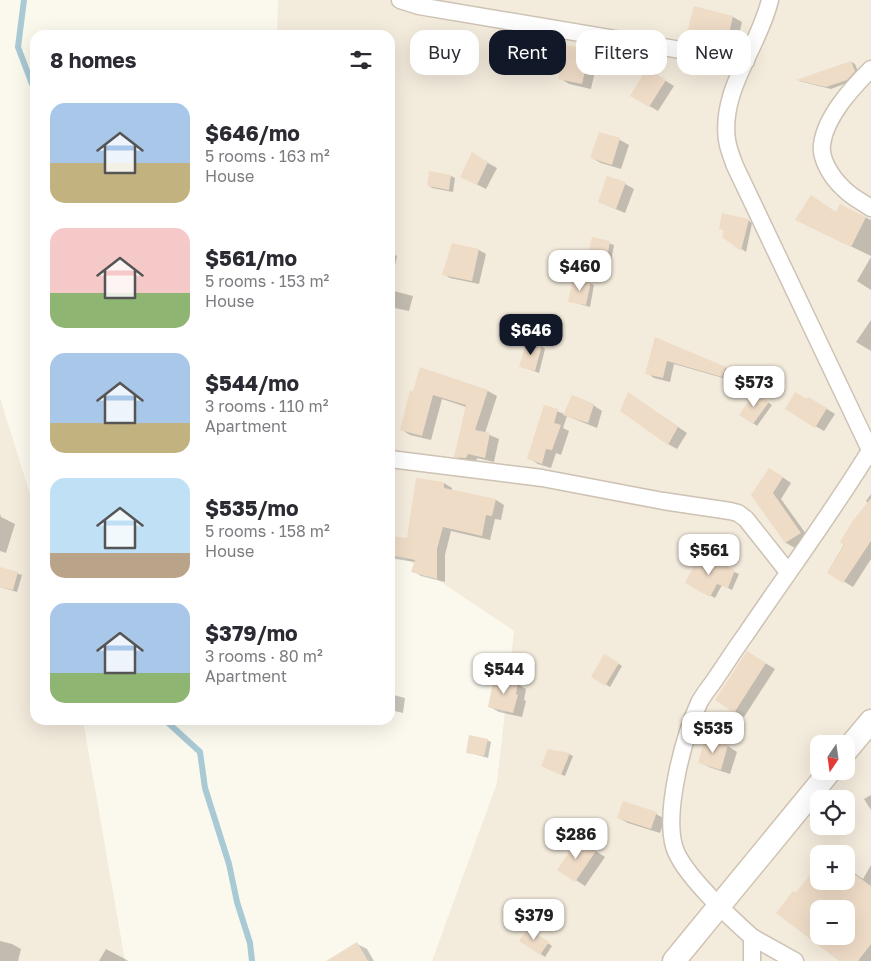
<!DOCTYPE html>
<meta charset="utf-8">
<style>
:root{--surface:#fff;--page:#f7f7f7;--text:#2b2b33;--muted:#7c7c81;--accent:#111827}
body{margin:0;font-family:"Golos Text",sans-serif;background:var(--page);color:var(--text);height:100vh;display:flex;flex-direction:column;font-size:19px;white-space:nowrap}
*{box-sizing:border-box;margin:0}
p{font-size:16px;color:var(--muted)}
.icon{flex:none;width:28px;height:28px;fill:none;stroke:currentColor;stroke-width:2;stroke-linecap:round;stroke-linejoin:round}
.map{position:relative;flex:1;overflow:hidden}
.details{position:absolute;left:30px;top:30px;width:365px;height:695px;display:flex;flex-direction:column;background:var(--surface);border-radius:15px;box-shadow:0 5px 20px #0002}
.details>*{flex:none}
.banner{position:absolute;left:410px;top:30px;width:385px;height:45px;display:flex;gap:10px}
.needle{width:32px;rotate:193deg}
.tools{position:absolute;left:810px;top:735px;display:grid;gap:10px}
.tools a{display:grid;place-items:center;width:45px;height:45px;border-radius:10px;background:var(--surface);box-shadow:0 5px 20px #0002;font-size:25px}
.price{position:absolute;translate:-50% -42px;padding:0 11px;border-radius:10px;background:#fff;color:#222;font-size:16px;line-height:32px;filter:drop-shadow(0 1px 2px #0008)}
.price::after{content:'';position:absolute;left:50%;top:30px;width:15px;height:11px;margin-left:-8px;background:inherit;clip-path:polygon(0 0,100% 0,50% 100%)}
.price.current{background:var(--accent);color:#fff}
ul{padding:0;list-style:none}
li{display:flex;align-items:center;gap:15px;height:125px;padding:0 20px}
li span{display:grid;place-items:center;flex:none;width:140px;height:100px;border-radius:15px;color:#555}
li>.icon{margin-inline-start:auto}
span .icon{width:60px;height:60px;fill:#fffc;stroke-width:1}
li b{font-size:21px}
h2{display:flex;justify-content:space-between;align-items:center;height:60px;padding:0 20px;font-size:21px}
.tag{padding:0 18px;border-radius:15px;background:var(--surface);box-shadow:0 5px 20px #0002;font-size:18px;line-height:45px}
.tag.current{background:var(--accent);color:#fff}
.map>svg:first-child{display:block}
.residential{fill:#f3ebdc;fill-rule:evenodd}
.shadow{fill:#0003;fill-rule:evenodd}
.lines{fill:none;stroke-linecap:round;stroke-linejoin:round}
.stream{stroke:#a9c9d5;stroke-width:6}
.building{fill:#efdcc7;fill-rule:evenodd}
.street-casing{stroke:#cdc2b3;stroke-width:19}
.secondary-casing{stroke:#d0c3b1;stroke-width:25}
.street{stroke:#fff;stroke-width:16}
.secondary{stroke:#fff;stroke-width:22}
</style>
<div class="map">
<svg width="871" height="961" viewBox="0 0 871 961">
<rect width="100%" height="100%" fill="#fbf8ed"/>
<!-- residential -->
<g class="residential">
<path d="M278,0H871V961H432L497,783L514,631L390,548V35H277ZM819,744H846V771H819ZM819,799H846V826H819ZM819,854H846V881H819ZM819,909H846V936H819Z"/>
<polygon points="0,398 35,510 35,720 83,720 125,961 0,961"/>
</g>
<!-- shadow -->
<g class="shadow">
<polygon points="733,17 742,22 737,43 698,33 689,28"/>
<polygon points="595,52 604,58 600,72 595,71 591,89 569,84 560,78"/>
<polygon points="851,62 855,64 859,74 852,81 831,89 799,81"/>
<polygon points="648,70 674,86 658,111 632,96"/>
<polygon points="599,134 620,140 629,145 621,169 601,163 592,158"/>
<polygon points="472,154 497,168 486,189 470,181"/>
<polygon points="430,172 451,176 455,178 453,192 432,188 428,185"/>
<polygon points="625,184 634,189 625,213 599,202"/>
<polygon points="841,206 871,220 871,256 796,220 837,213"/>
<polygon points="748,220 752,223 746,252 724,236 725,231 720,228"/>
<polygon points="593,238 614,245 611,261 589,254"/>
<polygon points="453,245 479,250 486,254 479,284 450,278 443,274"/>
<polygon points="390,252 397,256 390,290 413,296 409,311 390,307"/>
<polygon points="871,257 871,290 857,281"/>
<polygon points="590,283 594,285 590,307 569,301"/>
<polygon points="871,320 871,351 856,342"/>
<polygon points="656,339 725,368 732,372 730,380 674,364 670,382 654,378 647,373"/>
<polygon points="541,346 545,349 539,373 520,366"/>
<polygon points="488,391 497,396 485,433 499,439 494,462 477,458 476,463 464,461 455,456 466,407 442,399 431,440 410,435 401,429 411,392"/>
<polygon points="759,396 772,405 757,426 753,423"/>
<polygon points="809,398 835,414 824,431 786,409 807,401"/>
<polygon points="637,399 687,433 677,449 668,444"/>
<polygon points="593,405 602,411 597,428 567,416 563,428 569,431 561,455 556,453 551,468 538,464 529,458 545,406 564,414"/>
<polygon points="778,474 791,483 781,499 809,538 795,548 786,543 752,495"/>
<polygon points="444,483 452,488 452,491 496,500 504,505 501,520 495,519 490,540 451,531 445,555 445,582 421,576 413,571 415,562 390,558 390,537 408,540"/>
<polygon points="871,494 871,559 853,587 828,572 868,503 866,501"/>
<polygon points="0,514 1,517 15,524 6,553 0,551"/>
<polygon points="700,557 739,574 732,590 722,585 715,598 686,582"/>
<polygon points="0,568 22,575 17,592 0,587"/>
<polygon points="605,656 622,666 610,687 593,676"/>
<polygon points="757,658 775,669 744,717 717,700"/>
<polygon points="517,684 526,689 524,700 526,701 522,717 499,712 490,707"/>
<polygon points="390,694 405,698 403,713 390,710"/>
<polygon points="487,740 491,742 488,758 467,752"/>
<polygon points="706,740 728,746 737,752 730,774 709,767 700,762"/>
<polygon points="569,754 573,756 565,776 546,768"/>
<polygon points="871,795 871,810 864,799"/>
<polygon points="656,814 665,819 660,833 628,823 619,818"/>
<polygon points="588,846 605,857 585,886 559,869"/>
<path d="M871,865V961H841L778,913L796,894L819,881H846V867L863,879ZM819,909H846V936H819Z"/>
<polygon points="532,932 552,946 545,957 521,940"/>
<polygon points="0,941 12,944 21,949 18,961 0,961"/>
<polygon points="357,944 367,949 374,961 331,961"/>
<polygon points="106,949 127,960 128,961 99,961"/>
</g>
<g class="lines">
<!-- stream -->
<g class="stream">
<polyline points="24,0 18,47 32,84 35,86"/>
<polyline points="165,720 200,752 205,788 229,864 237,902 250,943 252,961"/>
</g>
</g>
<!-- building -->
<g class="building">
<polygon points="694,6 733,16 728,39 688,29"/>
<polygon points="566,45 595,51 591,68 586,67 582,84 558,79"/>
<polygon points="851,61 855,71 847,80 826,87 796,80"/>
<polygon points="647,68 666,80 649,107 630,96"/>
<polygon points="599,132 620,138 612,165 590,158"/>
<polygon points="472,152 488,162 477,185 460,177"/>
<polygon points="429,171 451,175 449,190 427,186"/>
<polygon points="607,176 626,182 616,209 598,202"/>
<polygon points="811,195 836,212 840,204 866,217 851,247 795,220"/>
<polygon points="722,213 749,219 741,251 722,237 724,230 719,229"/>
<polygon points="592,237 610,241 607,259 588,255"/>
<polygon points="452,243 479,249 472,281 442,275"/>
<polygon points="573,278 591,281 586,305 568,302"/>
<polygon points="655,337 726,367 722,377 667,361 663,378 645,374"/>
<polygon points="527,340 542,345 535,371 519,367"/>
<polygon points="420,367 488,390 475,430 490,433 485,458 468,454 466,458 454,457 466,405 433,395 422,436 400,430 410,390 413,391"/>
<polygon points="628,392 678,427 668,445 620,411"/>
<polygon points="755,392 769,402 753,424 739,415"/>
<polygon points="795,392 807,399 808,397 827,408 815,428 785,409"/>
<polygon points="572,395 594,404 588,423 563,415"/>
<polygon points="544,405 558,409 554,423 561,425 552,450 546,449 542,464 527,459"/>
<polygon points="769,468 783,477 773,493 801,533 785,543 751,495"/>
<polygon points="416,478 444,482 444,488 496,499 492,516 486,515 482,536 443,527 437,549 437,579 411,572 415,560 390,555 390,536 407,538"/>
<polygon points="871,498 871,541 843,583 827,573 844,545 840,542 852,522"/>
<polygon points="700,555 735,570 728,588 717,584 710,597 685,583"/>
<polygon points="0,567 18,572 13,590 0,587"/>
<polygon points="747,651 766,663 734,713 715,700"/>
<polygon points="604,654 619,663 605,686 591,677"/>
<polygon points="494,677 518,683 516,694 518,695 513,713 488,707"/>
<polygon points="469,735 488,739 484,756 466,753"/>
<polygon points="705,738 728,745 721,770 698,763"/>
<polygon points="548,749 570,753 561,775 541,766"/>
<polygon points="623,801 657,812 651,829 617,818"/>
<polygon points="578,839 596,851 575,882 557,870"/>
<path d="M819,865V881H846V868L871,886V944L858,961H839L776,913L793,891L796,892ZM819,909H846V936H819Z"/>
<polygon points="528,928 549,942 540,955 519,941"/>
<polygon points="357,942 368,961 326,961"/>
</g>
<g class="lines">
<!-- street casing -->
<g class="street-casing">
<g id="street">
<polyline points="400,0 419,6 746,61"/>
<path d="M770,0C759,47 720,89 727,140C728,148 732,158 735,166L871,452"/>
<path d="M871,69C852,88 825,117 822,145C820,159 832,178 843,188C850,196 862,202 871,208"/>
<polyline points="390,459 542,478 663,501 730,511 738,513 746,519 788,572"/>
<polyline points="752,937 795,961"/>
<path d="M752,961V937C731,918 681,873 674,846C664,810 684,736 699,703C703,695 709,688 714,681C725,665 735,649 746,634C788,572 832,513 871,449"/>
</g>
</g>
<!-- secondary casing -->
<g class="secondary-casing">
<g id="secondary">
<polyline points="846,751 871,721"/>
<polyline points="674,961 830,771"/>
</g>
</g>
<!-- street -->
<use href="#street" class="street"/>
<!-- secondary -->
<use href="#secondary" class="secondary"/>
</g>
</svg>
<div class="tools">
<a><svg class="needle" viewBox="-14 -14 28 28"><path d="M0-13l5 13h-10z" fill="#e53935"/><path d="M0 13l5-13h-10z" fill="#7c7c81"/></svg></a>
<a><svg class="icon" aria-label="locate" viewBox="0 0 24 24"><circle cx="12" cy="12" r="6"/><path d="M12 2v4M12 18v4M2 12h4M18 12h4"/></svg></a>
<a>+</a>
<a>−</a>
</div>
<b class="price" style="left:580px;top:292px">$460</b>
<b class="price current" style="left:531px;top:356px">$646</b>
<b class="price" style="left:754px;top:408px">$573</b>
<b class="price" style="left:709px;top:576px">$561</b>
<b class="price" style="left:504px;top:695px">$544</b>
<b class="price" style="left:713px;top:754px">$535</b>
<b class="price" style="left:576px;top:860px">$286</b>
<b class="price" style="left:534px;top:941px">$379</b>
<div class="banner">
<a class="tag">Buy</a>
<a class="tag current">Rent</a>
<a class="tag">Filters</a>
<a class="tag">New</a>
</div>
<section class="details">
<h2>8 homes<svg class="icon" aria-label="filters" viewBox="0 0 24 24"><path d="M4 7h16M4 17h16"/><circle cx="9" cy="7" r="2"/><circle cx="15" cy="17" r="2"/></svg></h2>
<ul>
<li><span style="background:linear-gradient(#a9c7e8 60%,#c2b280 0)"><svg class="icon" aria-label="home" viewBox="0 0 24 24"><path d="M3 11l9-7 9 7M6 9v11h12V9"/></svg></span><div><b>$646/mo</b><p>5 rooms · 163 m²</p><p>House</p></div></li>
<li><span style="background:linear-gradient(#f6c9c9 65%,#8fb573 0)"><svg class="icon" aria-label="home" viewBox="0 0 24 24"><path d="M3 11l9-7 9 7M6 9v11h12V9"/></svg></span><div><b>$561/mo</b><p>5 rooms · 153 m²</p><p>House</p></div></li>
<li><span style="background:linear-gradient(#a9c7e8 70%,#c2b280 0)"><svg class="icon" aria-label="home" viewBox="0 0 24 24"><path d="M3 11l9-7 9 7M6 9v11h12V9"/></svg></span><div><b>$544/mo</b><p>3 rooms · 110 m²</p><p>Apartment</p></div></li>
<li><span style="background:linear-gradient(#bfe0f5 75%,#b9a48a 0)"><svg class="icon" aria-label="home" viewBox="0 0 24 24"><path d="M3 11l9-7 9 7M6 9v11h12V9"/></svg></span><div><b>$535/mo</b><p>5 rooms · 158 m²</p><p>House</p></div></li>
<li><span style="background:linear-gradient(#a9c7e8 70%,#8fb573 0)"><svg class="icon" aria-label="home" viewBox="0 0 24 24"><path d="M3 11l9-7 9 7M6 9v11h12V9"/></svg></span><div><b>$379/mo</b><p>3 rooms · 80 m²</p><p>Apartment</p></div></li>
</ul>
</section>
</div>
